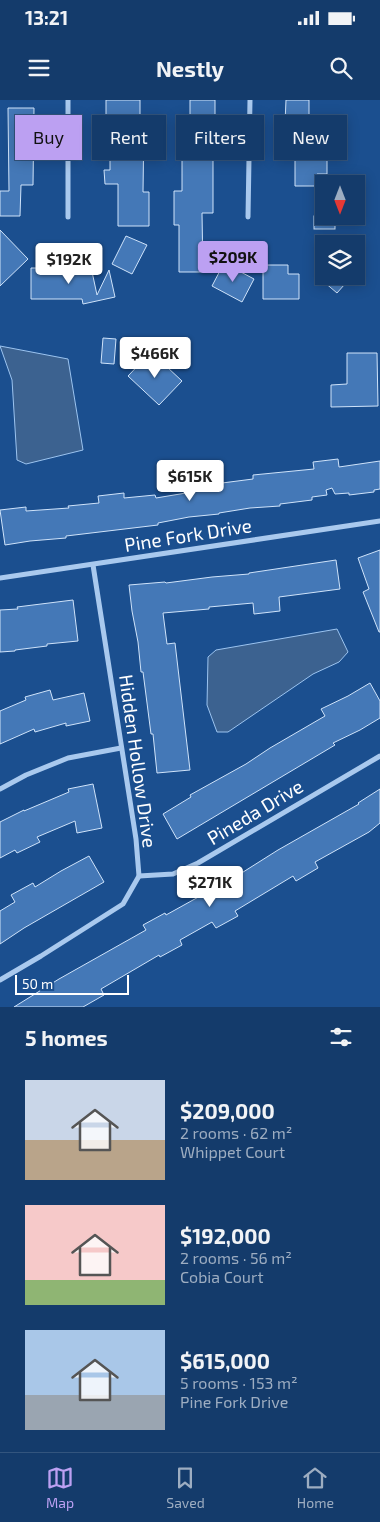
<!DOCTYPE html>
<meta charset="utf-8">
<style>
:root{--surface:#143b6b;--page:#214673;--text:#f1f3f6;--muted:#9dadc1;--line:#33557e;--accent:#bca0f2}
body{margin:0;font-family:"Exo 2",sans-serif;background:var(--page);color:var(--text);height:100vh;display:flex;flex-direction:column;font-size:19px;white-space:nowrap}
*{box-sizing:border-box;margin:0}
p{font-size:16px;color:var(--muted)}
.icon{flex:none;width:28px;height:28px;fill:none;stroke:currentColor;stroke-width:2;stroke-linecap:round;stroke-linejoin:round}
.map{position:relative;height:907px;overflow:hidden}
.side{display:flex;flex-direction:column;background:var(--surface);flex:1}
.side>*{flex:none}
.banner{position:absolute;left:15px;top:15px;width:350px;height:45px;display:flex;gap:10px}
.needle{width:32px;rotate:180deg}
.tools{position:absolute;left:315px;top:75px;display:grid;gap:10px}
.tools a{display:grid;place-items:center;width:50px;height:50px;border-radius:0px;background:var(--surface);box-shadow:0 2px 12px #0003,0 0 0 1px var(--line);font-size:25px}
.scale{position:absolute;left:15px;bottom:12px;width:114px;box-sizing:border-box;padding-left:5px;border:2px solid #fff;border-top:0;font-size:14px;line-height:18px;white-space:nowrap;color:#fff;-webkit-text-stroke:4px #1b4f8f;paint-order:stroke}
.price{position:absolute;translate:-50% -42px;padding:0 11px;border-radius:5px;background:#fff;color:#222;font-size:16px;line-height:32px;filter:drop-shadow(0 1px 2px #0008)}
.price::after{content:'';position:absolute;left:50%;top:30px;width:15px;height:11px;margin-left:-8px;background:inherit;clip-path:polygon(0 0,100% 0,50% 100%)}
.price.on{background:var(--accent);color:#111}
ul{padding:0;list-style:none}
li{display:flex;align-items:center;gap:15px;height:125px;padding:0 25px}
li span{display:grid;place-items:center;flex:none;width:140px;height:100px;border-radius:0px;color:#555}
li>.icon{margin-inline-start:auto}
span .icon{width:60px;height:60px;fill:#fffc;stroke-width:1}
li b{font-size:21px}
h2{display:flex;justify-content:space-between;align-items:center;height:60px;padding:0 25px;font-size:21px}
.tag{padding:0 18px;border-radius:0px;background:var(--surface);box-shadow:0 2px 12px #0003,0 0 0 1px var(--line);font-size:18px;line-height:45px}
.tag.on{background:var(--accent);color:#111}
.status{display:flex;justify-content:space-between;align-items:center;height:35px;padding:0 25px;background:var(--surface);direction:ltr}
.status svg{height:14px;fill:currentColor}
header{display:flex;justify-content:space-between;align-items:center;height:65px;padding:0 25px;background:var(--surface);font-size:22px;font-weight:700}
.tab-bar{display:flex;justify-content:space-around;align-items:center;height:70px;border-top:1px solid var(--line);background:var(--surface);font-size:14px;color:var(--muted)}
.tab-bar a{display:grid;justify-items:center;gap:2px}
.tab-bar .on{color:var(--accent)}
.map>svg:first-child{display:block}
.water{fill:#3c6290;stroke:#9cc4f0}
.building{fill:#4478b7;stroke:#cfe3fa}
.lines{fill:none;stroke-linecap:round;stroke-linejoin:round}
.minor{stroke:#a9c9ee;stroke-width:5}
.labels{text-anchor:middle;stroke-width:4;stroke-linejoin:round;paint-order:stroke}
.street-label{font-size:19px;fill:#fff;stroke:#1b4f8f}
</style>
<div class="status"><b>13:21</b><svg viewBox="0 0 49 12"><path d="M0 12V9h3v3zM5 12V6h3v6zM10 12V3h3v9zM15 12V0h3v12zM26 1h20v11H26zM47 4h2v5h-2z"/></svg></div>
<header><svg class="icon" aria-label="menu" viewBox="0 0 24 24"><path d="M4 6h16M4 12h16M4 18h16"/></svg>Nestly<svg class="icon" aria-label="search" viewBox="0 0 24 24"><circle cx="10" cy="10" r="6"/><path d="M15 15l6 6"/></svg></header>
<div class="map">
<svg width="380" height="907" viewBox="0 0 380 907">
<rect width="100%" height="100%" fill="#1b4f8f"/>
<!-- water -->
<g class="water">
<polygon points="0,246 68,259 83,350 26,364 17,360 12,280"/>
<polygon points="337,529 348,552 339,562 313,574 228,632 217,632 207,605 208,557 216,550"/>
</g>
<!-- building -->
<g class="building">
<polygon points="106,0 140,0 140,20 144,20 143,92 149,92 149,126 118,126 118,84 105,84 104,70 110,70 110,43 106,43"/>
<polygon points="190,0 215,0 215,40 213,40 213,113 202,113 203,172 179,172 179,125 174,125 174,91 182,91 182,56 190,56"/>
<polygon points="286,0 309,0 309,53 327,53 327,74 317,74 317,86 295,86 295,46 284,46"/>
<polygon points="8,8 34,8 33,85 21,85 20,116 0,116 0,91 9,91"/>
<rect x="314" y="116" width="21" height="13"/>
<polygon points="0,130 28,159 0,186"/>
<polygon points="126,136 147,145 132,174 112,164"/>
<polygon points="224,163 254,179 242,202 212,186"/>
<polygon points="263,165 288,165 288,174 299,174 299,199 263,199"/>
<polygon points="91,167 97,195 109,170 115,197 83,204 82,199 31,199 31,168 65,168 65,173"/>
<polygon points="317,176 352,176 337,193"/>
<polygon points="103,238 116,239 114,264 101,263"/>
<polygon points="151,252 182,281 159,305 128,276"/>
<polygon points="347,253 377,253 378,306 331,307 331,285 347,284"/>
<polygon points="338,359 339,367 380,361 380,389 374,390 374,392 349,395 349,393 335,394 332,388 326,390 327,395 312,397 312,400 280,404 280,406 250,408 219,413 219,414 189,417 158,423 158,425 66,436 66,438 30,441 5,445 0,410 26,407 26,411 69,408 68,406 99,403 98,396 124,393 124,398 155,395 156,398 192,392 191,387 253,379 253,375 314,369 313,362"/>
<polygon points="380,450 380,532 379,532 363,492 369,489 358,458"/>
<polygon points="336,460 340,489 279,497 280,511 254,514 253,503 209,507 209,509 163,513 167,544 175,543 190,670 157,673 153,634 151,634 143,572 141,572 138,542 132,511 129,485 165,482 166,483 212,477 249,474 249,473"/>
<polygon points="73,500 78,541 47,544 47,546 15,550 15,551 0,552 0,510 18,509 17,507"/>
<polygon points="370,583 380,601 380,618 360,630 333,643 335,645 177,739 163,714 191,697 190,695 246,664 270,648 325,616 321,609 348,596"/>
<polygon points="50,590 53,600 84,593 90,621 66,626 66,623 35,632 34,629 0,644 0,611 26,600 25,597"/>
<polygon points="93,684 102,728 77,733 75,721 37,737 40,742 17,753 15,750 0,758 0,722 24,710 24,711 69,692 68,689"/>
<polygon points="380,689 380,723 369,732 315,762 318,768 296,781 293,776 235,811 238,816 216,828 212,822 180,840 182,845 160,857 159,855 101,889 104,895 83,907 14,907 59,879 146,830 143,825 165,813 166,815 220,785 221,786 278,750 359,704 358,703"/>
<polygon points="89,756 104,782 24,828 0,844 0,811 15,802 11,795 33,783 35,787 61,771"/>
</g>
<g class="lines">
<!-- minor -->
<g class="minor">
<polyline points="68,117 68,0"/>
<polyline points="248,117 250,0"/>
<polyline points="0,478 380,421"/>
<polyline points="0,689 26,675 68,658 121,648"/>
<polyline points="139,776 173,774 198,763 380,656"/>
<polyline points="0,880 41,856 123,804 139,776 136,739 93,465"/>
</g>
</g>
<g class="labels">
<!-- street labels -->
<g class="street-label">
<text transform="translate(188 435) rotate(-9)" y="7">Pine Fork Drive</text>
<text transform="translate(138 661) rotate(82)" y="7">Hidden Hollow Drive</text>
<text transform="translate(255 712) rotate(-31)" y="7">Pineda Drive</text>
</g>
</g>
</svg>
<div class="tools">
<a><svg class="needle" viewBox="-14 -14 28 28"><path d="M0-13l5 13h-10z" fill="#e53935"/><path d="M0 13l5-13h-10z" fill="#9dadc1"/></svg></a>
<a><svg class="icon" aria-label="layers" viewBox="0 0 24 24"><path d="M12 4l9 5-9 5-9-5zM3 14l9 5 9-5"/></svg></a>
</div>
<div class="scale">50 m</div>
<b class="price on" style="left:233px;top:183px">$209K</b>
<b class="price" style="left:69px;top:185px">$192K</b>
<b class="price" style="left:155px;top:279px">$466K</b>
<b class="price" style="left:190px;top:402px">$615K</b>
<b class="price" style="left:210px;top:808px">$271K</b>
<div class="banner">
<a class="tag on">Buy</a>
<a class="tag">Rent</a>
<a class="tag">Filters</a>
<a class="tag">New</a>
</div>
</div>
<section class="side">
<h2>5 homes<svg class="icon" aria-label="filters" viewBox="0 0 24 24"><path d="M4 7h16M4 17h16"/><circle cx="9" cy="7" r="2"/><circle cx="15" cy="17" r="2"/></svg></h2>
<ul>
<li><span style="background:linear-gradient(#c9d6e8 60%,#b9a48a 0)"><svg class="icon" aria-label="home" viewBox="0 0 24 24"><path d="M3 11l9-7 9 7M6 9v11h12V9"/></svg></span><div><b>$209,000</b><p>2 rooms · 62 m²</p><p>Whippet Court</p></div></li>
<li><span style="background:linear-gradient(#f6c9c9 75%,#8fb573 0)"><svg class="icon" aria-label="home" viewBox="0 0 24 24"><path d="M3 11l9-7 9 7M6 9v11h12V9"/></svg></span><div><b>$192,000</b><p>2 rooms · 56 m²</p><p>Cobia Court</p></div></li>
<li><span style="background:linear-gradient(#a9c7e8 65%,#9aa5b1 0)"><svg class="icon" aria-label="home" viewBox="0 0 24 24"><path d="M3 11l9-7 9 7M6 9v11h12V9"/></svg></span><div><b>$615,000</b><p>5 rooms · 153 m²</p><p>Pine Fork Drive</p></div></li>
</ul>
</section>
<nav class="tab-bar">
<a class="on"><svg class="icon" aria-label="map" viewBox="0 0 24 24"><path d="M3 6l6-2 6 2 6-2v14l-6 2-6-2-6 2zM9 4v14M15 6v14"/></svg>Map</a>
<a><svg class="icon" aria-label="saved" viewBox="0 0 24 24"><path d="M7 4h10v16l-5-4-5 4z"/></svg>Saved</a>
<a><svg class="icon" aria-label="home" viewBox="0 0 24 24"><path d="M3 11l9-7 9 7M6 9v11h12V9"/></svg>Home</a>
</nav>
